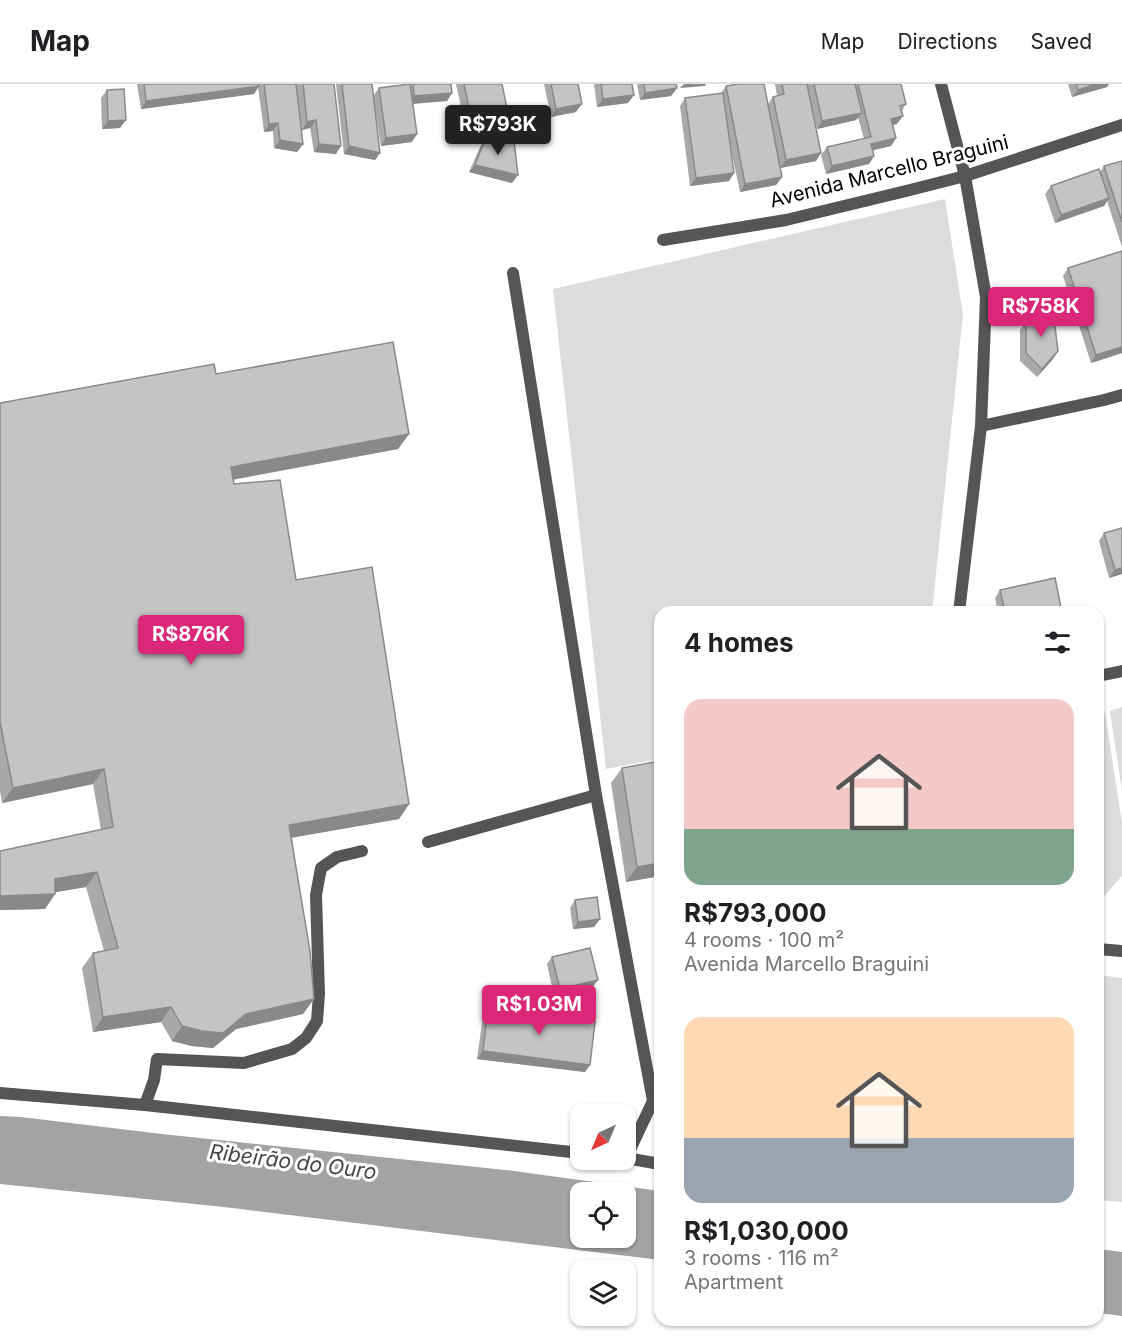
<!DOCTYPE html>
<meta charset="utf-8">
<style>
:root{--surface:#fff;--page:#f6f6f6;--text:#202124;--muted:#757577;--line:#e0e0e0;--accent:#db2777}
body{margin:0;font-family:Inter,sans-serif;background:var(--page);color:var(--text);height:100vh;display:flex;flex-direction:column;font-size:22px;white-space:nowrap}
*{box-sizing:border-box;margin:0}
p{font-size:20px;color:var(--muted)}
.icon{flex:none;width:33px;height:33px;fill:none;stroke:currentColor;stroke-width:2;stroke-linecap:round;stroke-linejoin:round}
.map{position:relative;flex:1;overflow:hidden}
.panel{position:absolute;left:654px;top:522px;width:450px;height:720px;display:flex;flex-direction:column;background:var(--surface);border-radius:18px;box-shadow:0 2px 4px #0004}
.panel>*{flex:none}
.needle{width:39px;rotate:224deg}
.controls{position:absolute;left:570px;top:1020px;display:grid;gap:12px}
.controls a{display:grid;place-items:center;width:66px;height:66px;border-radius:12px;background:var(--surface);box-shadow:0 2px 4px #0004;font-size:30px}
.price{position:absolute;translate:-50% -51px;padding:0 14px;border-radius:6px;background:var(--accent);color:#fff;font-size:20px;line-height:39px;filter:drop-shadow(0 2px 3px #0008)}
.price::after{content:'';position:absolute;left:50%;top:36px;width:18px;height:14px;margin-left:-9px;background:inherit;clip-path:polygon(0 0,100% 0,50% 100%)}
.price.active{background:#222;color:#fff}
ul{padding:0;list-style:none}
li{display:grid;align-content:center;gap:12px;height:318px;padding:0 30px}
li span{display:grid;place-items:center;height:186px;border-radius:18px;color:#555}
li>.icon{margin-inline-start:auto}
span .icon{width:108px;height:108px;fill:#fffc;stroke-width:1}
li b{font-size:26px}
h2{display:flex;justify-content:space-between;align-items:center;height:72px;padding:0 30px;font-size:26px}
header{display:flex;align-items:center;gap:36px;box-sizing:border-box;height:84px;padding:0 30px;background:var(--surface);border-bottom:2px solid var(--line)}
header strong{font-size:28px}
nav{display:flex;gap:33px;margin-inline-start:auto;font-size:21px}
.map>svg:first-child{display:block}
.green{fill:#dcdcdc}
.water{fill:#a3a3a3;fill-rule:evenodd}
.lines{fill:none;stroke-linecap:round;stroke-linejoin:round}
.lane{stroke:#555;stroke-width:12}
.street{stroke:#555;stroke-width:12}
.wall{fill:#a9a9a9}
.shaded-wall{fill:#898989}
.building{fill:#c4c4c4;stroke:#898989;stroke-width:1.5}
.labels{text-anchor:middle;stroke-width:6;stroke-linejoin:round;paint-order:stroke}
.street-label{font-size:20px;fill:#000;stroke:#fff}
.water-label{font-size:21px;font-style:italic;fill:#444;stroke:#fff}
</style>
<header>
<strong>Map</strong>
<nav><a>Map</a><a>Directions</a><a>Saved</a></nav>
</header>
<div class="map">
<svg width="1122" height="1260" viewBox="0 0 1122 1260">
<rect width="100%" height="100%" fill="#fff"/>
<!-- green -->
<g class="green">
<polygon points="945,115 963,231 932,528 660,528 660,675 606,685 553,205"/>
<polygon points="1122,623 1122,707 1110,627"/>
<polygon points="1105,628 1122,739 1122,792 1098,819 1098,630"/>
<polygon points="1098,891 1122,894 1122,1118 1098,1116"/>
</g>
<!-- water -->
<g class="water">
<path d="M0,1032L21,1033L162,1050L514,1087L660,1107V1176L224,1123L0,1100ZM580,1108H626V1154H580Z"/>
<polygon points="1098,1165 1122,1168 1122,1232 1098,1229"/>
</g>
<g class="lines">
<!-- lane -->
<g class="lane">
<polyline points="513,189 596,711 653,1017 660,1024"/>
<polyline points="428,758 596,711"/>
<polyline points="145,1021 154,996 157,975 244,979 292,965 306,954 317,937 319,910 316,811 321,784 337,773 362,767"/>
<polyline points="626,1074 653,1017"/>
</g>
<!-- street -->
<g class="street">
<polyline points="941,0 965,92 986,213 981,342 959,528"/>
<polyline points="663,156 786,136 906,107 965,92 1122,41"/>
<polyline points="981,342 1104,316 1122,311"/>
<polyline points="1098,592 1122,587"/>
<polyline points="1098,865 1122,867"/>
<polyline points="0,1009 145,1021 580,1069"/>
<polyline points="626,1074 660,1080"/>
</g>
</g>
<!-- wall -->
<g class="wall">
<polygon points="137,0 296,0 303,60 297,68 274,64 273,47 264,48 258,3 254,10 141,25"/>
<polygon points="296,0 334,0 336,70 314,68 310,44 302,46"/>
<polygon points="336,0 372,0 380,69 375,76 344,70"/>
<polygon points="407,0 451,0 452,9 447,17 413,20 412,58 381,62 373,12 379,4"/>
<polygon points="456,0 502,0 506,52 490,55 512,99 469,88 480,63 484,57 469,60"/>
<polygon points="544,0 578,0 576,28 551,33"/>
<polygon points="594,0 632,0 634,11 628,19 597,23"/>
<polygon points="637,0 676,0 677,4 671,12 640,16"/>
<polygon points="775,0 807,0 816,77 780,84 773,48 782,93 776,101 740,108 729,56 734,89 729,97 690,102 680,22 685,14 721,9 726,2 768,20 773,13 777,12"/>
<polygon points="807,0 901,0 906,20 902,27 897,40 893,41 896,54 891,62 873,66 874,72 869,80 826,90 821,71 827,63 864,55 858,33 856,36 817,45"/>
<polygon points="1068,0 1109,0 1107,3 1072,13"/>
<polygon points="107,6 120,44 102,45 101,14"/>
<polygon points="1122,77 1122,163 1107,117 1104,122 1055,139 1045,110 1051,102 1100,88 1104,82"/>
<polygon points="1122,167 1122,269 1091,279 1063,192 1068,184"/>
<polygon points="1026,238 1053,275 1037,293 1020,277 1020,246"/>
<polygon points="216,290 409,350 398,365 233,395 234,400 296,496 409,720 399,735 292,753 314,915 303,930 236,945 213,964 192,962 172,957 161,938 93,948 82,884 93,869 104,867 86,803 55,808 55,810 45,825 0,826 101,746 93,700 2,719 0,707 0,319"/>
<polygon points="1104,449 1122,490 1109,494 1099,457"/>
<polygon points="1000,506 1062,528 998,528 995,514"/>
<polygon points="622,684 660,792 626,798 611,699"/>
<polygon points="575,816 600,835 594,843 573,845 570,824"/>
<polygon points="552,873 592,904 554,912 547,880"/>
<polygon points="488,924 585,988 477,975 483,932"/>
</g>
<!-- shaded-wall -->
<g class="shaded-wall">
<polygon points="684,0 706,0 705,2 680,4"/>
<polygon points="1096,0 1109,0 1107,3 1072,13 1078,6"/>
<polygon points="259,2 254,10 141,25 146,17"/>
<polygon points="677,4 671,12 640,16 645,9"/>
<polygon points="452,9 447,17 408,20 414,12"/>
<polygon points="634,11 628,19 597,23 603,15"/>
<polygon points="582,20 576,28 551,33 556,25"/>
<polygon points="862,29 856,36 817,45 822,37"/>
<polygon points="903,32 897,40 886,43 891,35"/>
<polygon points="126,36 120,44 102,45 108,37"/>
<polygon points="316,36 310,44 302,46 307,38"/>
<polygon points="278,39 273,47 264,48 269,40"/>
<polygon points="511,44 506,52 469,60 475,52"/>
<polygon points="417,50 412,58 381,62 386,54"/>
<polygon points="896,54 891,62 866,68 871,60"/>
<polygon points="280,56 303,60 297,68 274,64"/>
<polygon points="319,60 341,62 336,70 314,68"/>
<polygon points="349,62 380,69 375,76 344,70"/>
<polygon points="821,69 816,77 780,84 786,76"/>
<polygon points="874,72 869,80 826,90 832,82"/>
<polygon points="475,81 518,91 512,99 469,88"/>
<polygon points="734,89 729,97 690,102 696,94"/>
<polygon points="782,93 776,101 740,108 745,100"/>
<polygon points="1109,114 1104,122 1055,139 1061,131"/>
<polygon points="1122,263 1122,269 1091,279 1096,271"/>
<polygon points="1058,267 1053,275 1037,293 1042,285"/>
<polygon points="409,350 398,365 221,398 231,383"/>
<polygon points="1122,484 1122,490 1109,494 1115,486"/>
<polygon points="104,685 93,700 2,719 13,704"/>
<polygon points="409,720 399,735 279,756 289,741"/>
<polygon points="660,779 660,792 626,798 637,783"/>
<polygon points="97,788 86,803 45,810 55,795"/>
<polygon points="55,810 45,825 0,826 0,812"/>
<polygon points="600,835 594,843 573,845 578,838"/>
<polygon points="598,896 592,904 554,912 560,905"/>
<polygon points="314,915 303,930 236,945 213,964 192,962 172,957 182,942"/>
<polygon points="171,923 161,938 93,948 103,933"/>
<polygon points="483,967 590,981 585,988 477,975"/>
</g>
<!-- building -->
<g class="building">
<polygon points="144,0 259,0 259,2 146,17"/>
<polygon points="264,0 296,0 303,60 280,56 278,39 269,40"/>
<polygon points="303,0 334,0 341,62 319,60 316,36 307,38"/>
<polygon points="342,0 372,0 380,69 349,62"/>
<polygon points="410,0 417,50 386,54 379,4"/>
<polygon points="413,0 451,0 452,9 414,12"/>
<polygon points="464,0 502,0 511,44 475,52"/>
<polygon points="551,0 578,0 582,20 556,25"/>
<polygon points="601,0 632,0 634,11 603,15"/>
<polygon points="644,0 676,0 677,4 645,9"/>
<polygon points="738,0 764,0 782,93 745,100 726,2"/>
<polygon points="782,0 807,0 821,69 786,76 773,13 784,10"/>
<polygon points="814,0 855,0 862,29 822,37"/>
<polygon points="858,0 901,0 906,20 900,22 903,32 891,35 896,54 871,60 874,72 832,82 827,63 871,53"/>
<polygon points="1076,0 1096,0 1078,6"/>
<polygon points="124,5 126,36 108,37 107,6"/>
<polygon points="723,9 734,89 696,94 685,14"/>
<polygon points="485,55 514,57 518,91 475,81"/>
<polygon points="1122,77 1122,138 1104,82"/>
<polygon points="1099,85 1109,114 1061,131 1051,102"/>
<polygon points="1122,167 1122,263 1096,271 1068,184"/>
<polygon points="1040,223 1054,235 1058,267 1042,285 1026,269 1026,238"/>
<polygon points="393,258 409,350 231,383 234,400 280,396 296,496 372,483 409,720 289,741 310,867 314,915 246,930 223,949 202,947 182,942 171,923 103,933 93,869 118,864 97,788 55,795 55,810 0,812 0,767 113,743 104,685 13,704 0,638 0,319 214,280 216,290"/>
<polygon points="1122,444 1122,484 1115,486 1104,449"/>
<polygon points="1055,494 1062,528 1005,528 1000,506"/>
<polygon points="660,677 660,779 637,783 622,684"/>
<polygon points="597,813 600,835 578,838 575,816"/>
<polygon points="590,864 598,896 560,905 552,873"/>
<polygon points="488,924 595,938 590,981 483,967"/>
</g>
<g class="labels">
<!-- street labels -->
<g class="street-label">
<text transform="translate(889 87) rotate(-14)" y="7">Avenida Marcello Braguini</text>
</g>
<!-- water labels -->
<g class="water-label">
<text transform="translate(293 1078) rotate(7)" y="7">Ribeirão do Ouro</text>
</g>
</g>
</svg>
<div class="controls">
<a><svg class="needle" viewBox="-14 -14 28 28"><path d="M0-13l5 13h-10z" fill="#e53935"/><path d="M0 13l5-13h-10z" fill="#757577"/></svg></a>
<a><svg class="icon" aria-label="locate" viewBox="0 0 24 24"><circle cx="12" cy="12" r="6"/><path d="M12 2v4M12 18v4M2 12h4M18 12h4"/></svg></a>
<a><svg class="icon" aria-label="layers" viewBox="0 0 24 24"><path d="M12 4l9 5-9 5-9-5zM3 14l9 5 9-5"/></svg></a>
</div>
<b class="price active" style="left:498px;top:72px">R$793K</b>
<b class="price" style="left:1041px;top:254px">R$758K</b>
<b class="price" style="left:191px;top:582px">R$876K</b>
<b class="price" style="left:539px;top:952px">R$1.03M</b>
<section class="panel">
<h2>4 homes<svg class="icon" aria-label="filters" viewBox="0 0 24 24"><path d="M4 7h16M4 17h16"/><circle cx="9" cy="7" r="2"/><circle cx="15" cy="17" r="2"/></svg></h2>
<ul>
<li><span style="background:linear-gradient(#f6c9c9 70%,#7fa58c 0)"><svg class="icon" aria-label="home" viewBox="0 0 24 24"><path d="M3 11l9-7 9 7M6 9v11h12V9"/></svg></span><div><b>R$793,000</b><p>4 rooms · 100 m²</p><p>Avenida Marcello Braguini</p></div></li>
<li><span style="background:linear-gradient(#ffd9b3 65%,#9aa5b1 0)"><svg class="icon" aria-label="home" viewBox="0 0 24 24"><path d="M3 11l9-7 9 7M6 9v11h12V9"/></svg></span><div><b>R$1,030,000</b><p>3 rooms · 116 m²</p><p>Apartment</p></div></li>
</ul>
</section>
</div>
